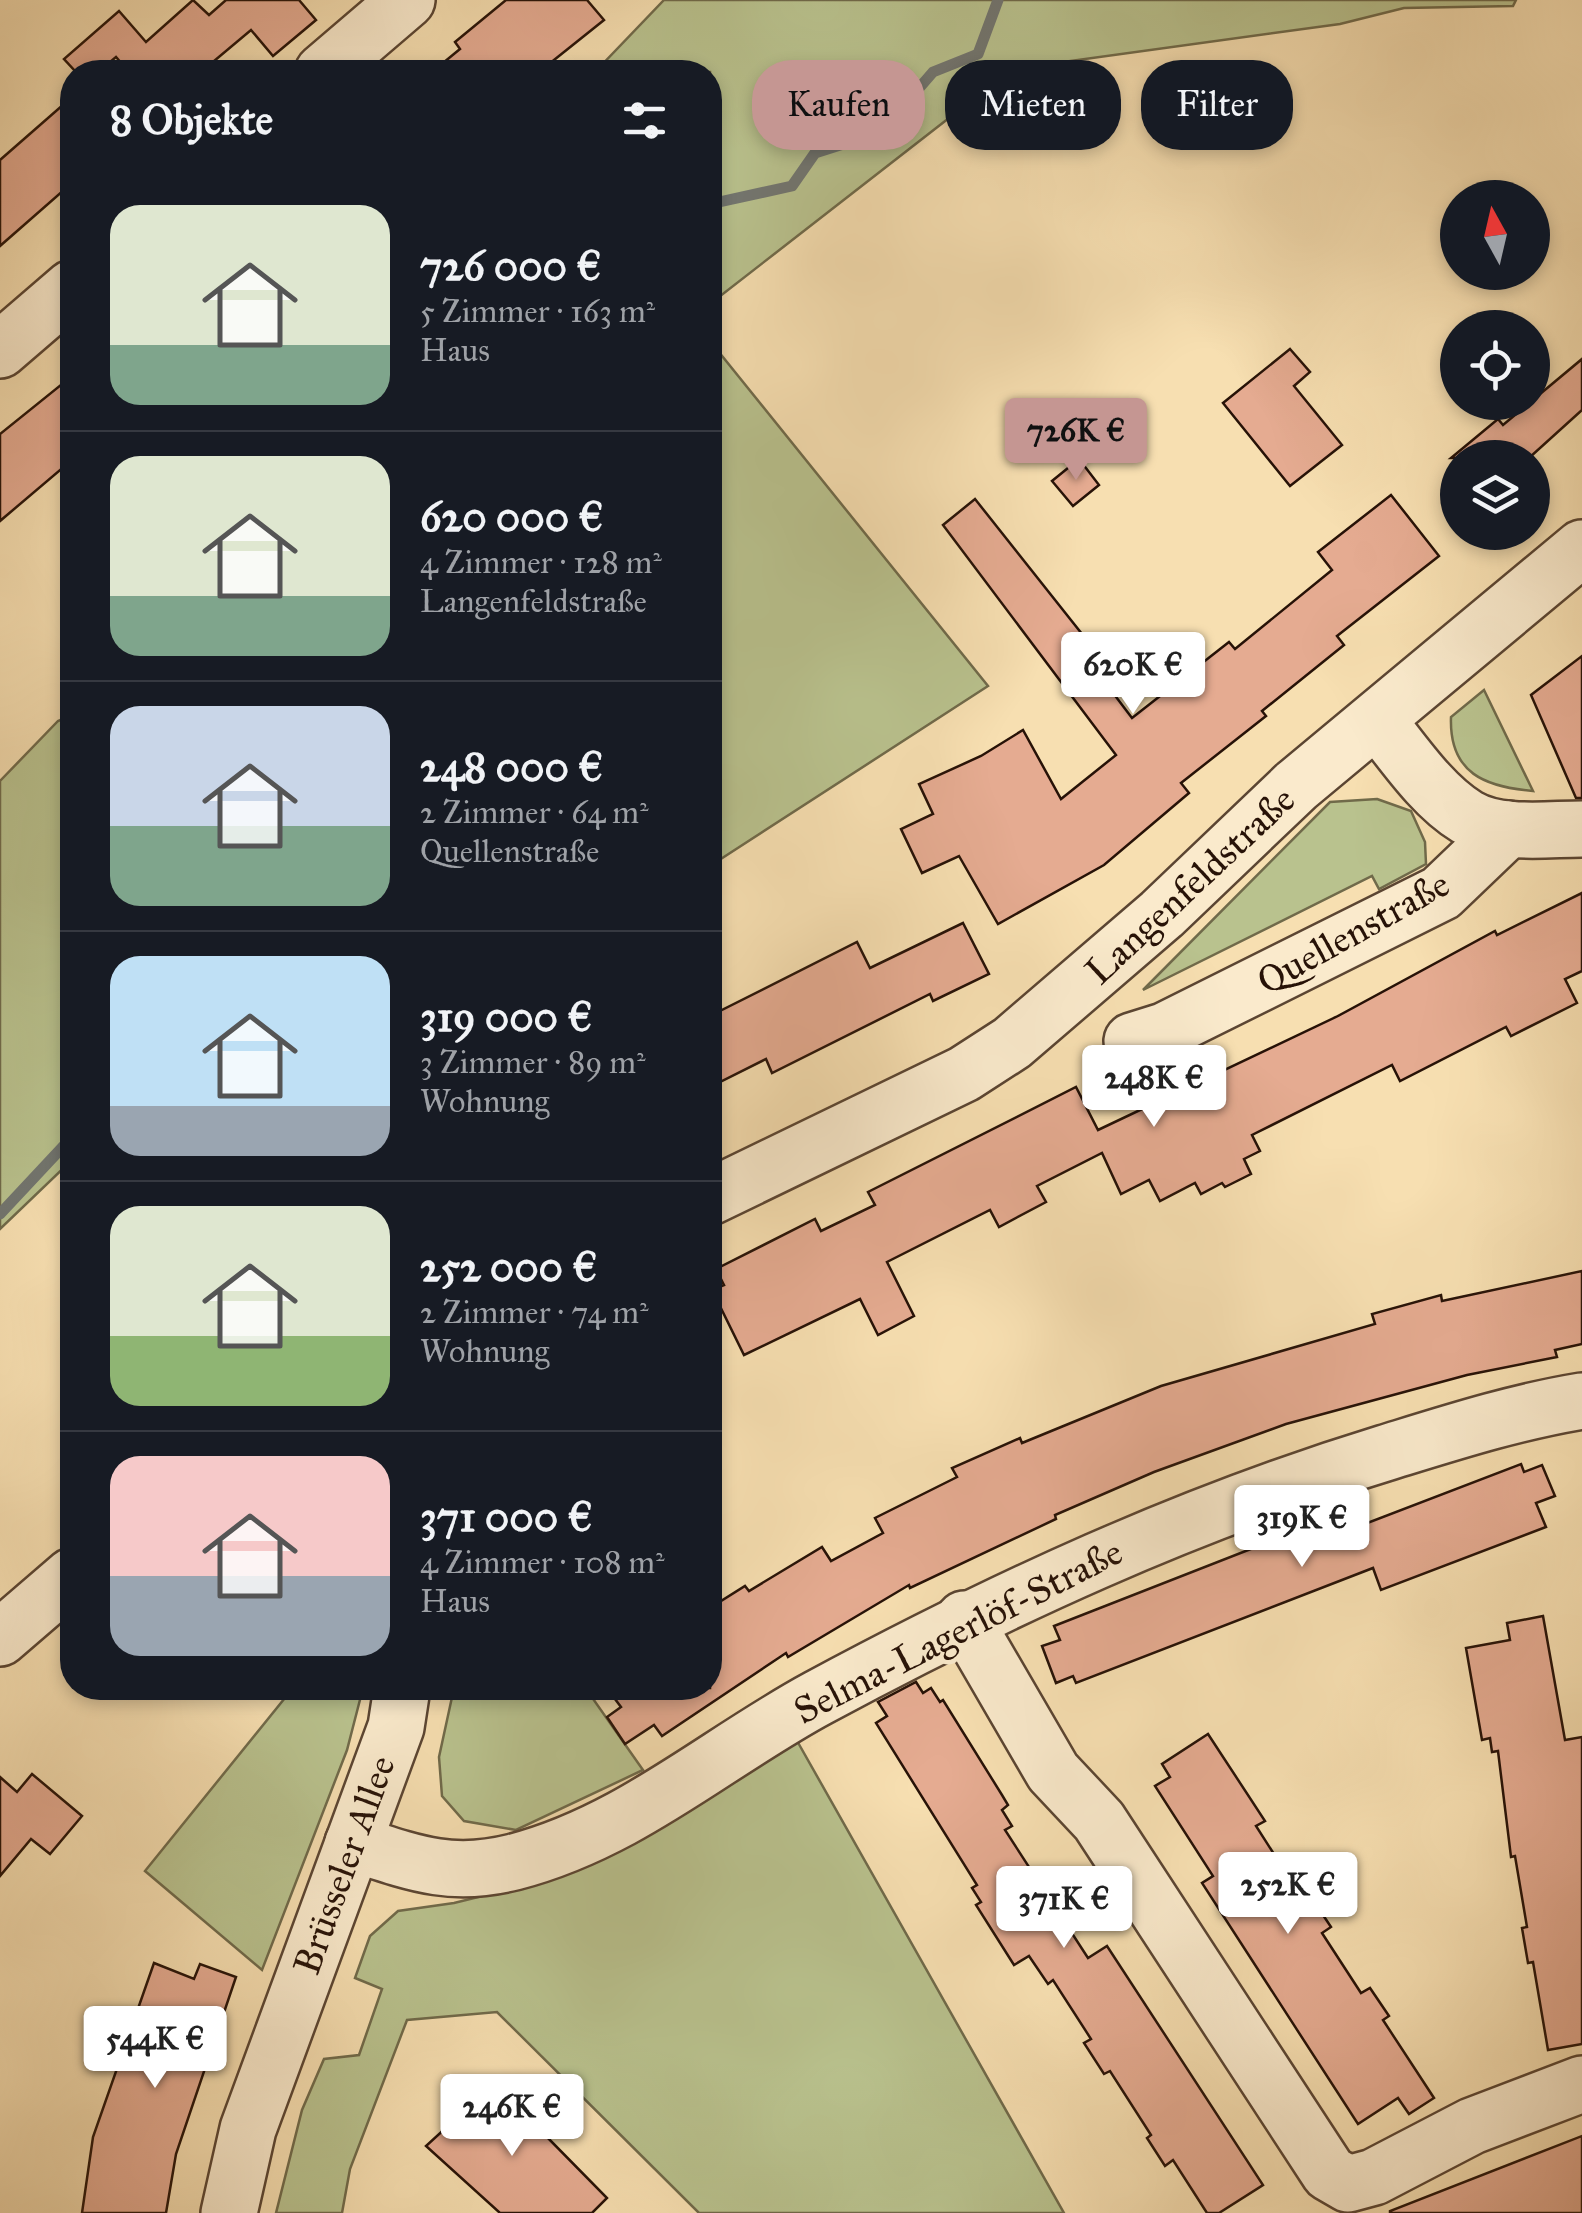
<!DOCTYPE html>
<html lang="de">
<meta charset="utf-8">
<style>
:root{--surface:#171b24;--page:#242831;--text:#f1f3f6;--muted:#9ea1a6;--line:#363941;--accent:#c59692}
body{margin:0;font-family:"IM FELL Great Primer",serif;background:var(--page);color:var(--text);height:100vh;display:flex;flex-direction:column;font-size:38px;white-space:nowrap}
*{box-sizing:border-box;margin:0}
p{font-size:32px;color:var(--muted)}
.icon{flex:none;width:55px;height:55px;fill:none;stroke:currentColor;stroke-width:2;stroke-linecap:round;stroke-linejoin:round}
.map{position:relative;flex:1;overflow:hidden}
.drawer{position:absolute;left:60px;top:60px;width:662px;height:1640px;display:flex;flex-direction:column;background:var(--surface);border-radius:40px;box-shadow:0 5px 15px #0003}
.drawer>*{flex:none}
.hud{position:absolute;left:752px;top:60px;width:678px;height:90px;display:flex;gap:20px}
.needle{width:65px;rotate:352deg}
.fabs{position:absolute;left:1440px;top:180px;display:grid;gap:20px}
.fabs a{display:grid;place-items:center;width:110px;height:110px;border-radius:50%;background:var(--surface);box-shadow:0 5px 15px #0003;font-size:50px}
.price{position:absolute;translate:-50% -85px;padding:0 22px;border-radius:10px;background:#fff;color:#222;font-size:32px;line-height:65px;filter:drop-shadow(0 2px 5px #0008)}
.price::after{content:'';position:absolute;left:50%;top:60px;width:30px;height:22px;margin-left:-15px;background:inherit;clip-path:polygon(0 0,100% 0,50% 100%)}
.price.active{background:var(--accent);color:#111}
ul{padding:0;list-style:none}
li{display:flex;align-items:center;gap:30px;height:250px;padding:0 50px}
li+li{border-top:2px solid var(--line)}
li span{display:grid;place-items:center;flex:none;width:280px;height:200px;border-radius:30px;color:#555}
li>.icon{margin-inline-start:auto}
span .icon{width:120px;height:120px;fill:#fffc;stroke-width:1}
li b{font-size:42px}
h2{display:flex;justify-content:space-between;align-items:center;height:120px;padding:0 50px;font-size:42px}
.tag{padding:0 35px;border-radius:40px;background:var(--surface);box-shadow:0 5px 15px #0003;font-size:35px;line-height:90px}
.tag.active{background:var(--accent);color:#111}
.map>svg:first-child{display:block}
.green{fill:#b9c28e;stroke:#706a4a;stroke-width:2.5}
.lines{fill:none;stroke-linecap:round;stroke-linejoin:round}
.stream{stroke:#727671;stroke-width:11}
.building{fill:#e5ab91;stroke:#271207;stroke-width:2.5}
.minor-casing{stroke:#5b4532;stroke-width:60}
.minor{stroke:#faeacc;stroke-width:55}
.labels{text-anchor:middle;stroke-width:9;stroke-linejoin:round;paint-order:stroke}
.street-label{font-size:38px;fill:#271207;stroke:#faeacc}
</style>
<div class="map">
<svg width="1582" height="2213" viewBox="0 0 1582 2213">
<rect width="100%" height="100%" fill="#f7dfb1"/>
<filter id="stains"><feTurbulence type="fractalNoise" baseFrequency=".002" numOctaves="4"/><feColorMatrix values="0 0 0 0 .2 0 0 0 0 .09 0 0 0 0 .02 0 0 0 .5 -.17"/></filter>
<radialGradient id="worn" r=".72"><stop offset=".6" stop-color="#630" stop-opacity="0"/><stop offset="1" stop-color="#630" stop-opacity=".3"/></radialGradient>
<!-- green -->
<g class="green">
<polygon points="664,0 1516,0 1513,6 1404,8 1340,24 1012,69 710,304 710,72 595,72"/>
<polygon points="710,341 988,686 710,866"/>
<path d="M1484,690L1533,791C1486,787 1449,774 1451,717Z"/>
<polygon points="72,715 72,1160 0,1229 0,781 58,721"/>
<polygon points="1377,799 1411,811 1425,842 1426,864 1379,889 1372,876 1143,990 1330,802"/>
<polygon points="293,1688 363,1688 347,1750 262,1970 145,1871"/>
<polygon points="454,1688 592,1688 591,1696 643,1770 516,1830 464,1821 442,1796 439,1757"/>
<polygon points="796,1739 1064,2213 699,2213 497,2012 407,2020 350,2169 342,2213 276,2213 302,2110 324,2059 359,2055 382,1989 355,1978 370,1936 398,1911 454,1903 556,1878 674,1820"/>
</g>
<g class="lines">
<!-- stream -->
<g class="stream">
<polyline points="710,204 792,186 815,153 881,132 933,72 978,54 998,0"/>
<polyline points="0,1214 72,1137"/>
</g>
</g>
<!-- building -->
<g class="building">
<polygon points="193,0 209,15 226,0 299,0 316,20 273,56 251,30 201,72 113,72 122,64 116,57 98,72 76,72 64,59 119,11 146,42"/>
<polygon points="506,0 587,0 604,20 539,72 432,72 460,49 455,42"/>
<polygon points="72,97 72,183 0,246 0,160"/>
<polygon points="1290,349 1310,372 1294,386 1342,445 1290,486 1223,403"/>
<polygon points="1582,359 1582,410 1529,458 1451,458 1498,419 1503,425"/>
<polygon points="72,376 72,460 0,521 0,434"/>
<polygon points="1079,459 1099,485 1073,506 1052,481"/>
<polygon points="1391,495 1439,556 1337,636 1344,645 1262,711 1266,716 1181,783 1189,793 1104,865 998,924 959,856 922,873 901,829 933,814 919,784 981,756 1023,730 1061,799 1116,755 943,525 975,499 1082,634 1073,640 1132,718 1229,642 1235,649 1332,570 1318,552"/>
<polygon points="1582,656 1582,798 1576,798 1531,695"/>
<polygon points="1582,893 1582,971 1565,979 1577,1003 1511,1036 1506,1027 1400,1081 1392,1065 1252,1135 1260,1151 1244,1159 1251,1174 1225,1187 1222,1183 1201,1194 1195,1183 1160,1201 1149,1180 1121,1194 1102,1153 1037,1186 1046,1202 999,1227 990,1210 887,1262 914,1316 878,1335 860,1299 744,1355 712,1290 724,1285 716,1269 815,1219 821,1231 875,1205 868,1192 1076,1087 1098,1130 1336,1017 1495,931 1497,935"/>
<polygon points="963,923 989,974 933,1001 930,994 772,1073 766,1059 710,1087 710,1016 857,942 870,968"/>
<polygon points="1582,1271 1582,1344 1555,1350 1557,1357 1467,1375 1286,1424 1154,1472 1055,1515 1056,1519 910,1588 909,1585 788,1657 786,1653 662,1736 654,1725 625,1744 607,1717 621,1707 615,1699 631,1688 710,1688 710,1608 745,1586 749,1591 822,1547 831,1561 883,1533 875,1518 957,1477 952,1468 1020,1438 1022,1443 1161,1386 1375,1324 1372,1314 1441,1295 1442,1301"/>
<polygon points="1521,1464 1524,1472 1542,1465 1555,1496 1536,1503 1546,1527 1381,1590 1373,1568 1076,1683 1073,1676 1056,1683 1042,1646 1060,1640 1054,1626 1256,1547 1253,1538 1314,1515 1320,1530 1353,1517 1357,1527"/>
<polygon points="1543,1616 1565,1740 1582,1737 1582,2044 1548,2050 1533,1962 1528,1963 1522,1928 1527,1927 1515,1856 1511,1857 1498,1751 1492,1752 1490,1738 1482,1740 1466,1648 1510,1640 1507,1623"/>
<polygon points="916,1682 923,1693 931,1688 940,1702 943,1700 1002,1795 1008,1805 1002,1810 1012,1826 1005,1830 1088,1958 1107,1946 1263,2185 1219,2213 1207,2213 1173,2160 1165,2166 1147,2138 1151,2135 1110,2071 1104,2074 1084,2043 1091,2039 1053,1980 1048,1984 1029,1956 1014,1965 976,1905 981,1902 972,1888 977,1885 876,1723 887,1716 878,1702"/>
<polygon points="1208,1734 1265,1821 1256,1826 1304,1901 1311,1897 1331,1927 1322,1933 1361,1993 1370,1988 1389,2016 1383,2020 1434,2098 1409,2114 1398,2098 1358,2124 1202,1883 1213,1876 1155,1786 1170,1777 1162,1764"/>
<polygon points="32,1774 82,1816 50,1854 31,1839 0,1876 0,1777 17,1792"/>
<polygon points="154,1963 194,1979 200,1964 236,1977 176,2154 166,2213 82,2213 93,2137"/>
<polygon points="487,2076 607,2198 592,2213 500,2213 426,2146 472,2104 465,2097"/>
<polygon points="1582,2136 1582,2213 1390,2213 1390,2211"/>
</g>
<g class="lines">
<!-- minor casing -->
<g class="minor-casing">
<g id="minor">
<polyline points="323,72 407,0"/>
<polyline points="0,350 72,288"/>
<path d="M1377,720C1403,752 1431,795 1467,817C1499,836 1546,829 1582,829"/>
<polyline points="1132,1041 1164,1031 1441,893 1508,829"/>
<polyline points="710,1197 964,1074 1012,1043 1162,914 1296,786 1582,548"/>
<polyline points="964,1619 1053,1772 1099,1821 1329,2173 1348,2184 1374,2177 1472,2126 1582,2084"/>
<polyline points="0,1638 72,1576"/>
<path d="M353,1843C413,1863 451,1878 514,1862C630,1832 716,1753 818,1698C1002,1599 1186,1514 1385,1453C1450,1433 1515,1412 1582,1401"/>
<polyline points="229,2213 248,2129 396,1727 402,1688"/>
</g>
</g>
<!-- minor -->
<use href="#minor" class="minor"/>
</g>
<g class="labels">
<!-- street labels -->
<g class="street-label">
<text transform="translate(1190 885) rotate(-43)" y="13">Langenfeldstraße</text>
<text transform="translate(1353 932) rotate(-29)" y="13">Quellenstraße</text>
<text transform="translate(958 1631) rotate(-27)" y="13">Selma-Lagerlöf-Straße</text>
<text transform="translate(344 1865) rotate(-70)" y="13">Brüsseler Allee</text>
</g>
</g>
<rect width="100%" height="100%" filter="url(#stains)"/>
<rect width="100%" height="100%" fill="url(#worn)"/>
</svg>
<div class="fabs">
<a><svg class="needle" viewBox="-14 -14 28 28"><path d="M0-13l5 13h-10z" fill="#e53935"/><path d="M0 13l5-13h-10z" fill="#9ea1a6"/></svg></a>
<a><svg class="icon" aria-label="locate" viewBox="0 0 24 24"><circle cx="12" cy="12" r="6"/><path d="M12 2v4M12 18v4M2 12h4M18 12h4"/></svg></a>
<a><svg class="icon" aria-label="layers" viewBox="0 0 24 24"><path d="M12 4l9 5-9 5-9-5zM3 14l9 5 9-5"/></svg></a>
</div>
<b class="price active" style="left:1076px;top:483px">726K €</b>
<b class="price" style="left:1133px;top:717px">620K €</b>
<b class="price" style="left:1154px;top:1130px">248K €</b>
<b class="price" style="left:1302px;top:1570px">319K €</b>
<b class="price" style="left:1288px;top:1937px">252K €</b>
<b class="price" style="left:1064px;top:1951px">371K €</b>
<b class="price" style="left:155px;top:2091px">544K €</b>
<b class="price" style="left:512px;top:2159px">246K €</b>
<div class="hud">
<a class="tag active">Kaufen</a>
<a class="tag">Mieten</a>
<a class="tag">Filter</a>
</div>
<section class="drawer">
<h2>8 Objekte<svg class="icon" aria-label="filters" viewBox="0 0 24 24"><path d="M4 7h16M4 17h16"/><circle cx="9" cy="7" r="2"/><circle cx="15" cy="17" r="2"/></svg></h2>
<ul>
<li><span style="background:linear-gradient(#dfe7d0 70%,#7fa58c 0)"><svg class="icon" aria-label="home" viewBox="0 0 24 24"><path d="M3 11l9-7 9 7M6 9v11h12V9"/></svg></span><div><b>726 000 €</b><p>5 Zimmer · 163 m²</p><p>Haus</p></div></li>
<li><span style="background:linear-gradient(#dfe7d0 70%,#7fa58c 0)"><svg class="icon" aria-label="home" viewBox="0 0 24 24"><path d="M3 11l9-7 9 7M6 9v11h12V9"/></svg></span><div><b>620 000 €</b><p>4 Zimmer · 128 m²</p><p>Langenfeldstraße</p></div></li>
<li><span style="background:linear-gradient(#c9d6e8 60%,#7fa58c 0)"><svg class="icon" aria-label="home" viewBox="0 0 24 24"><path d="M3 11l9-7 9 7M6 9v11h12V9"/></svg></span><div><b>248 000 €</b><p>2 Zimmer · 64 m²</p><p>Quellenstraße</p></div></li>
<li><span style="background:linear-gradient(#bfe0f5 75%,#9aa5b1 0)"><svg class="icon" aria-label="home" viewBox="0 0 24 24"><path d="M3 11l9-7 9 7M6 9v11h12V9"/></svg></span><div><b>319 000 €</b><p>3 Zimmer · 89 m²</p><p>Wohnung</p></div></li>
<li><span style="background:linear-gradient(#dfe7d0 65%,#8fb573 0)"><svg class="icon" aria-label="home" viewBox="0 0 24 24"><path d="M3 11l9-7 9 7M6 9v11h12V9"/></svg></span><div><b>252 000 €</b><p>2 Zimmer · 74 m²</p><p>Wohnung</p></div></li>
<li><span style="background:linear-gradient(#f6c9c9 60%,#9aa5b1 0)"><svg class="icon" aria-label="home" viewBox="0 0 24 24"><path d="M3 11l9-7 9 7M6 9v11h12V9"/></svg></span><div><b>371 000 €</b><p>4 Zimmer · 108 m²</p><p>Haus</p></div></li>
</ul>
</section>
</div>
